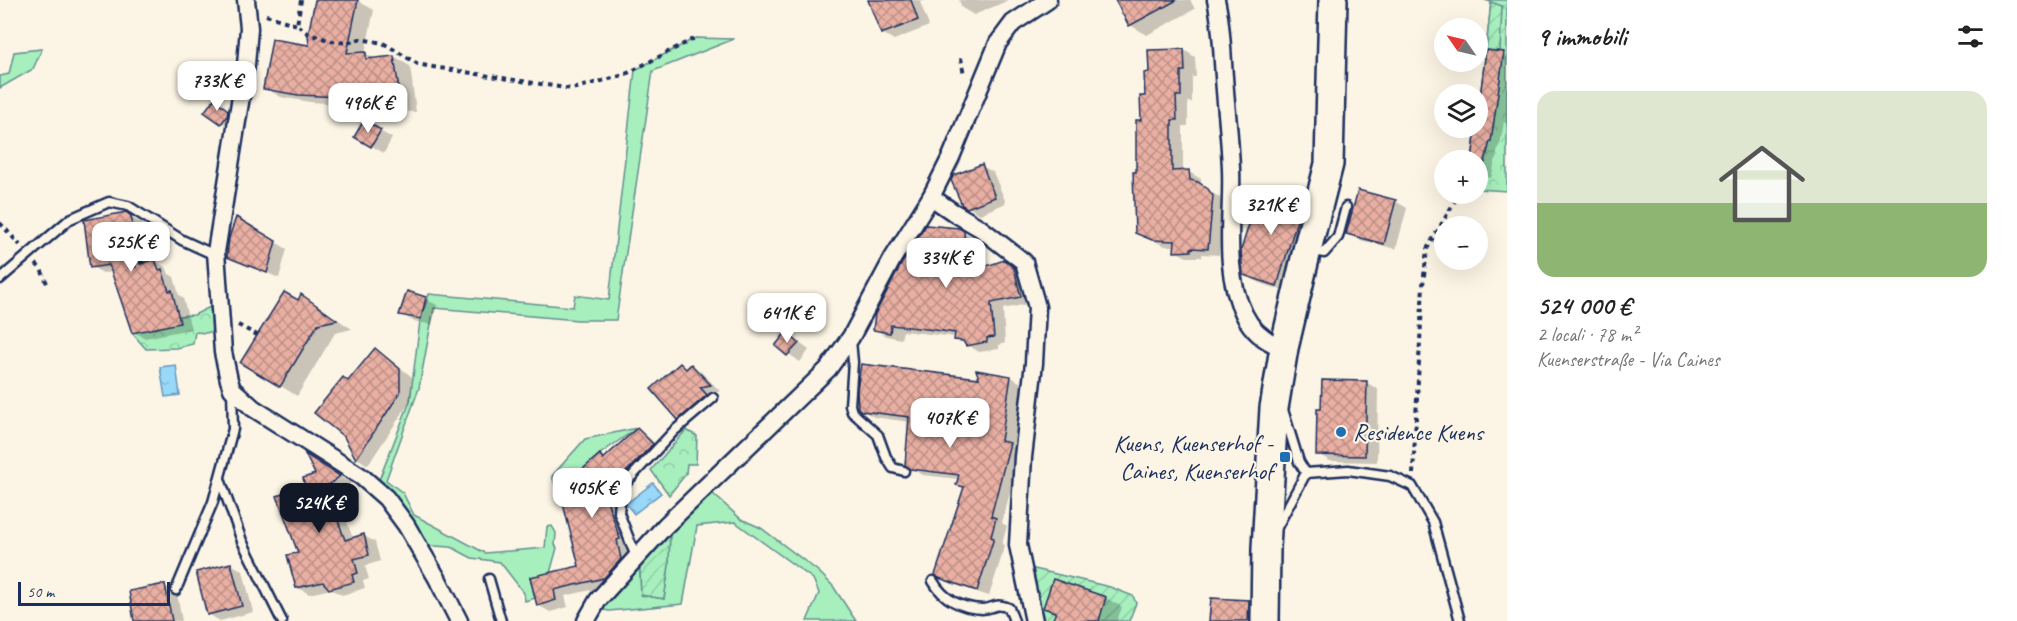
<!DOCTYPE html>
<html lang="it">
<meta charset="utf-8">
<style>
:root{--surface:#fff;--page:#f6f6f6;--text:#222;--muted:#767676;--line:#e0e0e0;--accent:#111827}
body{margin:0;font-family:Caveat,sans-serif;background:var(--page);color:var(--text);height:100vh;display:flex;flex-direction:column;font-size:22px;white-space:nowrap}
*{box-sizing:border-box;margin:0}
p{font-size:20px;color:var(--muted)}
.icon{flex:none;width:33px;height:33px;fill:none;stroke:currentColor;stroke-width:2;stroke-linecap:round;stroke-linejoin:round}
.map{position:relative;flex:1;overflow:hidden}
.sheet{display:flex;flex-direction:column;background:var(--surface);width:510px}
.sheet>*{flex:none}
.needle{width:39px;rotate:304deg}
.tools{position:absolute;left:1434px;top:18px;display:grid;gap:12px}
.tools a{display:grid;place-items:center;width:54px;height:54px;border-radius:50%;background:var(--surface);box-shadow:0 6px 24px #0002;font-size:30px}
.scale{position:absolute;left:18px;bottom:15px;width:152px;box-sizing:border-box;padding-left:6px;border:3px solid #1b2f5e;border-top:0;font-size:16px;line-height:21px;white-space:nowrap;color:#1b2f5e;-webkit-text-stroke:4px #fcf5e5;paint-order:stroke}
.price{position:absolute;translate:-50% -51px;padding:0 14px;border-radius:12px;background:#fff;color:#222;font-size:20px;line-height:39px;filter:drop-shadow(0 2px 3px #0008)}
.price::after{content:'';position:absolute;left:50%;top:36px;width:18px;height:14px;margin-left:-9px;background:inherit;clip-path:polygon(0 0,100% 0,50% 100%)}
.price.current{background:var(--accent);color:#fff}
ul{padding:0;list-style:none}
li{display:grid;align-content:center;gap:12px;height:318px;padding:0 30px}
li+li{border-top:2px solid var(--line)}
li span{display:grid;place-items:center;height:186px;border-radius:18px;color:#555}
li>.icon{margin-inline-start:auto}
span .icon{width:108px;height:108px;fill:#fffc;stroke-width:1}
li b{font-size:26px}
h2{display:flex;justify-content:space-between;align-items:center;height:72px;padding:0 30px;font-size:26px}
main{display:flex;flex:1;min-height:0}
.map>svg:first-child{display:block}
.grass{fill:#a7efbd;stroke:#618f8e;stroke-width:1.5}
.park{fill:url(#park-crowns);stroke:#618f8e;stroke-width:1.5}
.garden{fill:url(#garden-furrows);stroke:#618f8e;stroke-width:1.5}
.water{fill:url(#water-ripples);stroke:#6695bc;stroke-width:1.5}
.shadow{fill:#0003;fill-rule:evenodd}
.building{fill:url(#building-cross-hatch);stroke:#1b2f5e;stroke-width:1.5}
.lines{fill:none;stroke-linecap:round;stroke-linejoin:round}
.service-casing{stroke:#1b2f5e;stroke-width:13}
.minor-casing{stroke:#1b2f5e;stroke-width:21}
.primary-casing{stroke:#1b2f5e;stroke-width:32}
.path{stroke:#1b2f5e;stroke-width:4;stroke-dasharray:4.5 4.5;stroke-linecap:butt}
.service{stroke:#fcf5e5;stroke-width:8}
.minor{stroke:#fcf5e5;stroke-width:16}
.primary{stroke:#fcf5e5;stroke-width:27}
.poi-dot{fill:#1f6fb2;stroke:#fcf5e5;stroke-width:2}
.labels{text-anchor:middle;stroke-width:4.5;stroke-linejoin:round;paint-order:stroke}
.poi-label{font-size:24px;fill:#1b2f5e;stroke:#fcf5e5;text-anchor:start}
</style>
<main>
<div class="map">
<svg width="1507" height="621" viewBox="0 0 1507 621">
<defs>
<pattern id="park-crowns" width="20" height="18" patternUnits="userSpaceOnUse" patternTransform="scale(1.5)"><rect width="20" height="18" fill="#a7efbd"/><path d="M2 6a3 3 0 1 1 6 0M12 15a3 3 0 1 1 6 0" fill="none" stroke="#8fcda5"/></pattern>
<pattern id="garden-furrows" width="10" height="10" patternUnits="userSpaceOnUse" patternTransform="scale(1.5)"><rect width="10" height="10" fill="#a7efbd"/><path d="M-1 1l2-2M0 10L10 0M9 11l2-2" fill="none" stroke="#8fcda5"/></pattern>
<pattern id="water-ripples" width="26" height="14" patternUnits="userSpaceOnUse" patternTransform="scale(1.5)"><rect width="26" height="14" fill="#98d9fa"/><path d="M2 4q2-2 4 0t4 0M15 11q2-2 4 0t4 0" fill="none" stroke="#82bbd9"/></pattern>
<pattern id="building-cross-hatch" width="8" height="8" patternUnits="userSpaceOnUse" patternTransform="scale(1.5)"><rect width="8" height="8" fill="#e9afa2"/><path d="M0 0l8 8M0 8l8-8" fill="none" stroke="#bc8f87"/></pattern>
</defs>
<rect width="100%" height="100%" fill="#fcf5e5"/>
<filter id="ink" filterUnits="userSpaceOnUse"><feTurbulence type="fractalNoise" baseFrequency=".0167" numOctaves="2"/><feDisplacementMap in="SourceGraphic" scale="12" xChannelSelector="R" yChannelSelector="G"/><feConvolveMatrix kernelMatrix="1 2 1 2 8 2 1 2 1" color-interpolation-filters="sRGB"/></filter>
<g filter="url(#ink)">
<!-- grass -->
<g class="grass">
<polygon points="695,38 734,39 653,71 616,320 578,320 434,308 419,388 386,480 403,493 414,515 485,553 545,548 547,527 552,526 556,533 555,545 557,548 550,573 530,577 535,598 525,601 524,593 500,562 472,558 451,547 417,545 373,487 379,480 410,401 420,321 429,294 573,307 575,295 609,300 635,70"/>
<polygon points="42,49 33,69 0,88 0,76 9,74 14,52"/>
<polygon points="637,428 600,454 566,484 556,488 552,476 585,439"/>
<polygon points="712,493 741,519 761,528 818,571 833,586 856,621 807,621 819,593 813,579 735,522 697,526 683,604 609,611 593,608 637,558 640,571 641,595 664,599 669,565 670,521 693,501"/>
</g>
<!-- park -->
<g class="park">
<polygon points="1485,0 1507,0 1507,191 1478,189 1478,160 1472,160 1486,50 1491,2"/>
<polygon points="212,306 213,331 206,333 195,332 193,344 176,348 146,349 132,333 179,319 178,316 194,315"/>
<polygon points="686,430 697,436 696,464 687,464 686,474 669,495 651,470"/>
</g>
<!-- garden -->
<g class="garden">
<polygon points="1491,2 1502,6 1500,52 1486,50"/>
<polygon points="670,521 669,565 664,599 641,595 640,571 637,558"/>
<polygon points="1022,566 1110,587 1133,596 1136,603 1129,621 1034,621"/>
</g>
<!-- water -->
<g class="water">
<polygon points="176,365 180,395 165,397 160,367"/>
<polygon points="653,483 661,493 634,514 626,504"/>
</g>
<!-- shadow -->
<g class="shadow">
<polygon points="316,0 356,0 374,10 365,53 375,59 394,57 410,66 416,112 380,111 372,106 310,102 281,97 265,88 311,47"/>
<polygon points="869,0 926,0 920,2 929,26 894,40 882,33"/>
<polygon points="959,0 1009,0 974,15 962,8"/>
<polygon points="1117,0 1190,0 1195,9 1147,35 1130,25"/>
<polygon points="1184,50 1195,57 1196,77 1192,77 1192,102 1188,102 1188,126 1183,126 1183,172 1189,172 1201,179 1201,186 1219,197 1224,204 1219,255 1202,254 1202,257 1187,257 1175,251 1176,246 1165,246 1136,232 1138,174 1142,122 1150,74"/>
<polygon points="1488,52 1507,56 1507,124 1504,122 1500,145 1499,145 1491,178 1478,174 1478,160 1474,160"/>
<polygon points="214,101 239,118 233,129 222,122"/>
<polygon points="364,122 392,138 384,153 356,137"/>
<polygon points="981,166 993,172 1006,203 980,214 963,204"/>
<polygon points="1306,189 1321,198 1293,294 1260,283 1244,274 1286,205"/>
<polygon points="1395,201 1407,208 1396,249 1360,240 1348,233"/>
<polygon points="126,214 143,224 150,262 155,261 166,267 169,274 174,277 179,295 183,298 191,329 145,338 134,332 113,272 103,273 92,267"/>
<polygon points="237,219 287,249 279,278 228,256"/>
<polygon points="958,229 975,239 977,271 1004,262 1026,276 1032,303 1003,309 1005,343 999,345 999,349 979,352 956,337 903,331 901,339 886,336 874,329"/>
<polygon points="302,296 352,329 335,333 297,396 242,362 299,302"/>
<polygon points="425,299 437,305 432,325 413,321 401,314"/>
<polygon points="787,334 809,350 800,362 777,345"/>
<polygon points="375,350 387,357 412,377 411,400 368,465 357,458 345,436 349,383"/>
<polygon points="680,365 687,369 691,366 702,373 720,391 710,394 717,402 690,425 679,418"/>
<path d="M979,372L1011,377L1023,384L1013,447L1021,451L1002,523L1007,526L1002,544L1005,546L989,596L952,584L940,577L965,488L958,484L959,479L923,475L911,468L910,422L874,417L862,410L982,380ZM917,468L966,474V477L917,471Z"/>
<polygon points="1367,383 1378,389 1377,462 1330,461 1318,454 1323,411"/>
<polygon points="637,430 648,437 664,451 616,501 632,566 616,584 565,596 568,607 550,612 538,605 532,578 581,567 600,456 605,459"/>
<polygon points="317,463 351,483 337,494 353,539 364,536 375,542 380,561 365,566 369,579 363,581 365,588 342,595 331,589 309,594 297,587 307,486 317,475"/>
<polygon points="231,564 243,571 253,612 220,621 208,614"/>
<polygon points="1054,581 1106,598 1122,607 1117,621 1054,621 1056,615 1044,608"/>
<polygon points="165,586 177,593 182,621 136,621"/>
<polygon points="1248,601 1260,608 1259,621 1211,621"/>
</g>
<!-- building -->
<g class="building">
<polygon points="315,0 358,0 347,53 366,52 366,59 394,56 401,104 363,103 362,98 298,95 263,89 272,39 309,45 308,35"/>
<polygon points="868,0 911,0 918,20 881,34"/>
<polygon points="1115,0 1177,0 1129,26"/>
<polygon points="1184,49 1185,71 1181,71 1181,96 1176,96 1177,120 1172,120 1172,171 1189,170 1190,180 1198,182 1208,189 1213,196 1208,249 1191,248 1191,251 1174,252 1175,241 1152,240 1135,233 1133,172 1136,172 1136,120 1141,120 1140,96 1145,96 1144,73 1149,72 1148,50"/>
<polygon points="1486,50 1504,52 1491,141 1490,141 1482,174 1478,173 1478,160 1472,160"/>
<polygon points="214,99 228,110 227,116 221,124 204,112"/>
<polygon points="364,120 381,130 371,147 354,137"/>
<polygon points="982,164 995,197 967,208 962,205 951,180 954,175"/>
<polygon points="1291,184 1307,188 1277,286 1243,275 1241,250 1258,195 1285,203"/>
<polygon points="1358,190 1396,200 1384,244 1346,234"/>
<polygon points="126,212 131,216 140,264 155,259 159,270 162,269 169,291 172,290 180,323 132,333 109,265 90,268 84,220"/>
<polygon points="236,217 276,241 267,273 227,257 229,238"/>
<polygon points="926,225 959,228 964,231 966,273 1004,260 1014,268 1021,297 991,303 994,337 987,338 987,342 966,346 963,341 954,340 955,333 935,330 891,325 890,333 873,330 875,314 902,263"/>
<polygon points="407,291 426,297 421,319 399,315"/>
<polygon points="284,292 298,300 301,294 337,320 318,324 280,387 240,363"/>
<polygon points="786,332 799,343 787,356 775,346"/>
<polygon points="375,348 400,369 400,393 356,459 344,437 314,413 343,377 348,381"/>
<polygon points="680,363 686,369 691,364 711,385 700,387 707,395 678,420 651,389"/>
<polygon points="861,364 979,378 976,370 1011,376 1001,441 1010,443 991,516 996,518 991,537 994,538 977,591 939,578 935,575 964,487 956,485 959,475 910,469 905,465 909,417 861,411 858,408 857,390"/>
<polygon points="1322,380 1367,381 1365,456 1316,455 1317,409 1321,409"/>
<polygon points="637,428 653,444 605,494 620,539 617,540 621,559 604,578 554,590 556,600 537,606 530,577 579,566 562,500 566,484 600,454 603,459"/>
<polygon points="305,454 340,476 326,487 345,540 364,534 369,555 354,559 358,573 352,575 354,582 329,589 323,582 296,588 287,555 298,553 277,496 305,486 303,478 315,474"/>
<polygon points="231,563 242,606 207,615 196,572"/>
<polygon points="1053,579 1106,597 1099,621 1052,621 1056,612 1043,608"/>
<polygon points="165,584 172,621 134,621 129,591"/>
<polygon points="1211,598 1249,600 1248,621 1209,621"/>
</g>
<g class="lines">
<!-- service casing -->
<g class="service-casing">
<g id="service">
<polyline points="1310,250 1324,253 1338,237 1346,207"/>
<polyline points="0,279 70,219 109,202 128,206 182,240 217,256"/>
<polyline points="851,341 853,362 850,405 852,412 878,435 886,457 893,468 904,471"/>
<polyline points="1284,413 1299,462 1306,473 1348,470 1390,476 1412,486 1433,522 1460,621"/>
<polyline points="220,479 242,541 282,621"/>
<polyline points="1276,529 1306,473"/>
<polyline points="636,557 619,513 621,488 674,431 713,398"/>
<polyline points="489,579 501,621"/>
<path d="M933,581C943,599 961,608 982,609C995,609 993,602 1009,608L1014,621"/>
<polyline points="176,590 213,502 233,429 232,389"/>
</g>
</g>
<!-- minor casing -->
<g class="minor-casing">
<g id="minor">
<polyline points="246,0 249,28 246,65 216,252 223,352 229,380 232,389 253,408 362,477 386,498 406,525 437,578 459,621"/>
<path d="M1216,0C1222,25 1222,52 1224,77C1226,108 1230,138 1231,169C1233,216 1222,270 1244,314C1252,331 1266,342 1284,348"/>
<polyline points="931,197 953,212 980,228 1024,262 1037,307 1034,363 1023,457 1018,545 1034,621"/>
<polyline points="586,621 598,600 665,526 828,369 851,337 893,258 931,197 951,157 998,43 1013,23 1048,0"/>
</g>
</g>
<!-- primary casing -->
<g class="primary-casing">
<polyline id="primary" points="1265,621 1266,548 1274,408 1284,348 1307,250 1329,164 1333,0"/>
</g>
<!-- path -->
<g class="path">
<polyline points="301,0 297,25 309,34 332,41 347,43 360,39 383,43 418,64 427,66 572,89 624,75 695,38"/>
<polyline points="266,15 297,25"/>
<polyline points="961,58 964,75"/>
<polyline points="0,223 20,245"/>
<polyline points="36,264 41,269 48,286"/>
<polyline points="132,267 145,261"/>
<polyline points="238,325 257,335"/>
<polyline points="1413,474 1423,285 1427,249 1459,194"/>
</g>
<!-- service -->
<use href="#service" class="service"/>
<!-- minor -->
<use href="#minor" class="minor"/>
<!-- primary -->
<use href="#primary" class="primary"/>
</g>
</g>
<!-- markers -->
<g class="poi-dot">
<circle cx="1341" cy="432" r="6"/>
<rect x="1279" y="451" width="12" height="12" rx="3"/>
</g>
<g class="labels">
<!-- poi labels -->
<g class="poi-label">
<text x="1353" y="440">Residence Kuens</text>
<text x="1273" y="451" text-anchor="end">Kuens, Kuenserhof -<tspan x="1273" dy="28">Caines, Kuenserhof</tspan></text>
</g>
</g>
</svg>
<div class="tools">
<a><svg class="needle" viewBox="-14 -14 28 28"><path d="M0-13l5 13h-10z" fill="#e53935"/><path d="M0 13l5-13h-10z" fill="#767676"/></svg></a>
<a><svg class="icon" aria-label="layers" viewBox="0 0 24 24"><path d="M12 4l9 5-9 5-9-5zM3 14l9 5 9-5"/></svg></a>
<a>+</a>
<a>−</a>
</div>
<div class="scale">50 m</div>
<b class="price" style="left:217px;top:112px">733K €</b>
<b class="price" style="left:368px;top:134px">496K €</b>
<b class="price" style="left:1271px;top:236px">321K €</b>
<b class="price" style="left:131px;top:273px">525K €</b>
<b class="price" style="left:946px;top:289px">334K €</b>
<b class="price" style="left:787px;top:344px">641K €</b>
<b class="price" style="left:950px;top:449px">407K €</b>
<b class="price" style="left:592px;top:519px">405K €</b>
<b class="price current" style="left:319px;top:534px">524K €</b>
</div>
<section class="sheet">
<h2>9 immobili<svg class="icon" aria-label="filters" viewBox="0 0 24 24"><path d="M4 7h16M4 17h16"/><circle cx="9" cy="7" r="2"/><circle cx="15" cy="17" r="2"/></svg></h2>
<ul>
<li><span style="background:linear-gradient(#dfe7d0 60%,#8fb573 0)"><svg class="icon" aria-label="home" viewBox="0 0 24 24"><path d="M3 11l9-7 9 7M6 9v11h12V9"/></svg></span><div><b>524 000 €</b><p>2 locali · 78 m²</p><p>Kuenserstraße - Via Caines</p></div></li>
</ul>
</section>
</main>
